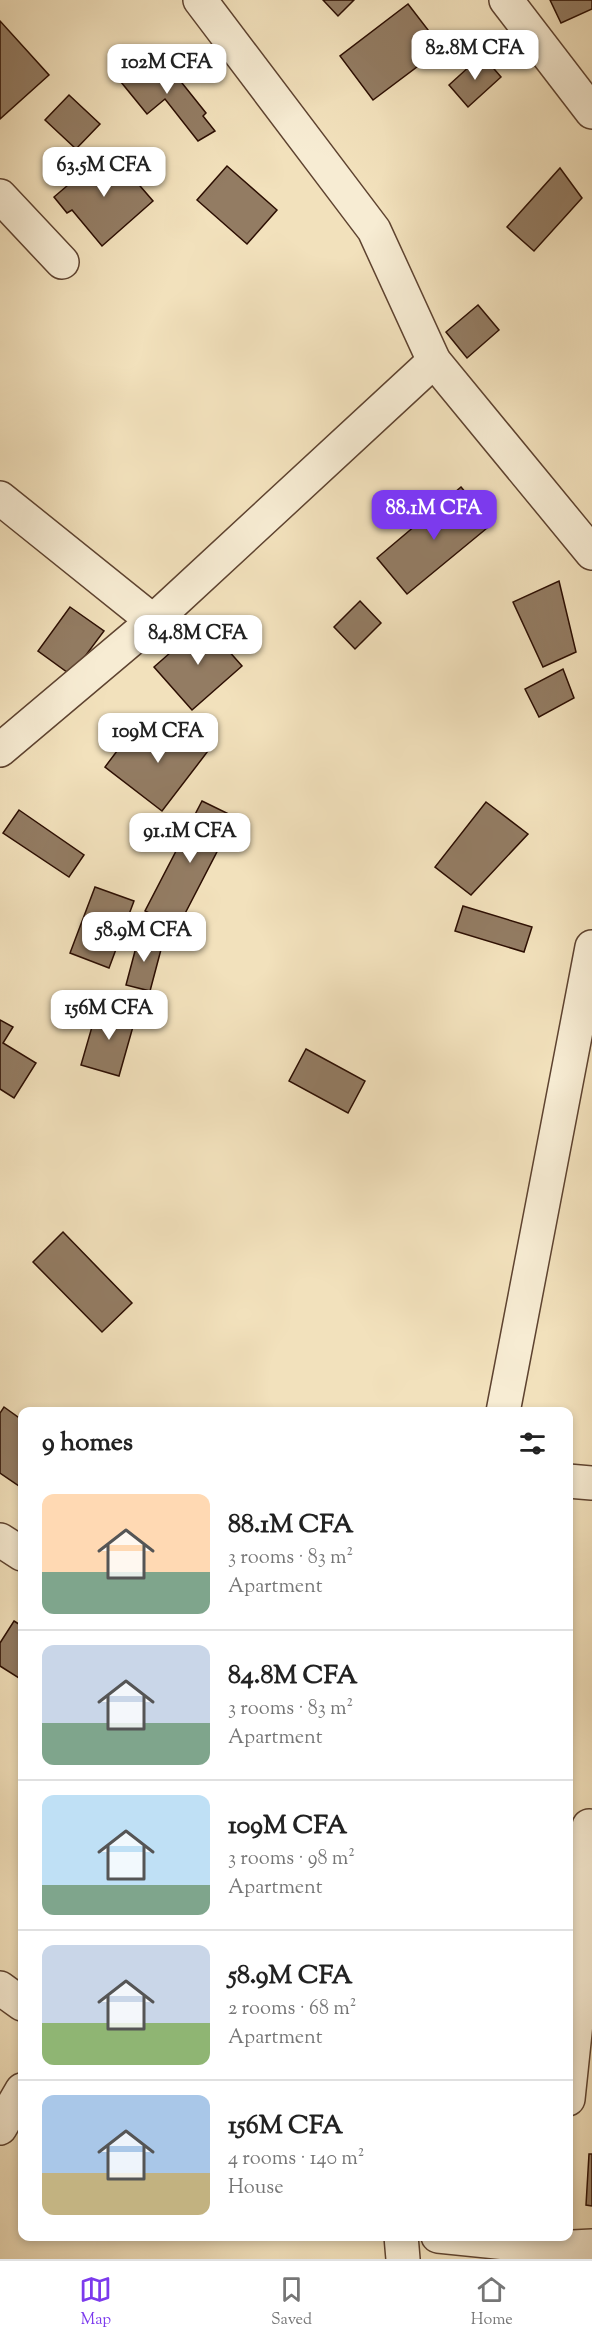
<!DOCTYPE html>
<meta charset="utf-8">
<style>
:root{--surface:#fff;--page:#f6f6f6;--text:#222;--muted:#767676;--line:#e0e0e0;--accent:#7c3aed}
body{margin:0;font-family:"Sorts Mill Goudy",serif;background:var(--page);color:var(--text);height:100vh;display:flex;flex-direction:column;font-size:22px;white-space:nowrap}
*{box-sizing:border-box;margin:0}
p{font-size:20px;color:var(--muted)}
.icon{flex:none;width:33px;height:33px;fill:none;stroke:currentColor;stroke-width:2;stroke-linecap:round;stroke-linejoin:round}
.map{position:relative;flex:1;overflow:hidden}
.sheet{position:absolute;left:18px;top:1407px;width:555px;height:834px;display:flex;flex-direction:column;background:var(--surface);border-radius:12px;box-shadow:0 3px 9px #0003}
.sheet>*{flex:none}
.price{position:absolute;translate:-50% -51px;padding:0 14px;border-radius:12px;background:#fff;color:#222;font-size:20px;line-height:39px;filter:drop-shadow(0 2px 3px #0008)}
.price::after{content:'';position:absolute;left:50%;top:36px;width:18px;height:14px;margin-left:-9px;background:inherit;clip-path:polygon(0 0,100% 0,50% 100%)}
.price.active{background:var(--accent);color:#fff}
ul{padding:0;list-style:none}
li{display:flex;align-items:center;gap:18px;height:150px;padding:0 24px}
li+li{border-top:2px solid var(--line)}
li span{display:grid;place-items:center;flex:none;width:168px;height:120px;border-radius:12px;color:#555}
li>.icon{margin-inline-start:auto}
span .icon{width:72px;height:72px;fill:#fffc;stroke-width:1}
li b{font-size:26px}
h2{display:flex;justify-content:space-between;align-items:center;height:72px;padding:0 24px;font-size:26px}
.menu{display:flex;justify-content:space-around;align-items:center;height:84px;border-top:2px solid var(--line);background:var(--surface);font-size:16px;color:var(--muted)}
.menu a{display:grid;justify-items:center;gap:3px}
.menu .active{color:var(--accent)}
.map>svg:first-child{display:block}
.building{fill:#937c63;stroke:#2c0e02;stroke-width:1.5}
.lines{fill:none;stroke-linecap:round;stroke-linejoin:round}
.minor-casing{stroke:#5e4330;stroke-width:36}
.minor{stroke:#f7ecd3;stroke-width:33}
</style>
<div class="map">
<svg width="592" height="2259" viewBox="0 0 592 2259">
<rect width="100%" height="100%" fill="#f2e1bc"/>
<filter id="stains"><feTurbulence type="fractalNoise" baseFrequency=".00333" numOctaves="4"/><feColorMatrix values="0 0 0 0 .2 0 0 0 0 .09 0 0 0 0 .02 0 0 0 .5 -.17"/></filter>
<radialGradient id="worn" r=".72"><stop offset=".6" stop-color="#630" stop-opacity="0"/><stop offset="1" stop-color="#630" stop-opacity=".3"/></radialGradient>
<!-- building -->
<g class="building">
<polygon points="323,0 354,0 338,16"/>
<polygon points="550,0 592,0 592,9 561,23"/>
<polygon points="408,4 442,48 373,100 340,56"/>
<polygon points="0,21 49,75 0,119"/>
<polygon points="158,53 206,113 203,116 215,131 198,141 165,99 147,114 121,82"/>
<polygon points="482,55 501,77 468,107 449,85"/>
<polygon points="69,95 100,124 76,149 45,120"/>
<polygon points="109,150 153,201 102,246 72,210 67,213 54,197"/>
<polygon points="227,166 277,210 247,244 197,200"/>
<polygon points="560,168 582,198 534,251 507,227"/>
<polygon points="478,305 499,330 467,358 446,332"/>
<polygon points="461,487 492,524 407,594 377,558"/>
<polygon points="559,581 576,652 543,667 513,602"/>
<polygon points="360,601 381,623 355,649 334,627"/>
<polygon points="70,607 104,631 71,675 38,651"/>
<polygon points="204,623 242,666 192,710 154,667"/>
<polygon points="563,669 574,698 539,717 525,689"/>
<polygon points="166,719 208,751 162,811 105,767 126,739 142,751"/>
<polygon points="202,801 235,817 178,927 145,911"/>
<polygon points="486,802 528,834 471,895 435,867"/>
<polygon points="19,810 84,855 69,877 3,833"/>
<polygon points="95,887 134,901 109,968 70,953"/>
<polygon points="463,906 532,927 524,952 455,931"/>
<polygon points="139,936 163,942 150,991 126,985"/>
<polygon points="98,1006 136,1016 119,1076 81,1065"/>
<polygon points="0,1020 13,1027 3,1043 36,1063 14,1098 0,1089"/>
<polygon points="306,1049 365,1081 348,1113 289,1081"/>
<polygon points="63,1232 132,1303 102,1332 33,1262"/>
<polygon points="4,1407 22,1420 22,1488 0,1473 0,1413"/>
<polygon points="14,1621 22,1626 22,1680 0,1666 0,1643"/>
<polygon points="589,2154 592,2154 592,2206 586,2205"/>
</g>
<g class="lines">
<!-- minor casing -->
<g class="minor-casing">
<g id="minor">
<polyline points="200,0 374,230 434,361 592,553"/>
<polyline points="506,0 592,112"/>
<polyline points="0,196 62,262"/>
<polyline points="0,498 153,621"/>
<polyline points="0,750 153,621 434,361"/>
<polyline points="503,1412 592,947"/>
<polyline points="568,1481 592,1483"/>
<polyline points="0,1540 22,1554"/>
<polyline points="0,1988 22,2004"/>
<polyline points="568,2099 585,1938 589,1826"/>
<polyline points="0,2128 22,2090"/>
<polyline points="401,2236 403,2259"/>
<polyline points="438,2236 554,2248 592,2246"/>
</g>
</g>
<!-- minor -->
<use href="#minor" class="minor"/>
</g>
<rect width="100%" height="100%" filter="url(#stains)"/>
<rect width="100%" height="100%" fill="url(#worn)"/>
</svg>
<b class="price" style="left:475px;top:81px">82.8M CFA</b>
<b class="price" style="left:167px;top:95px">102M CFA</b>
<b class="price" style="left:104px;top:198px">63.5M CFA</b>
<b class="price active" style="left:434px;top:541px">88.1M CFA</b>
<b class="price" style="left:198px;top:666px">84.8M CFA</b>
<b class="price" style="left:158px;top:764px">109M CFA</b>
<b class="price" style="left:190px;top:864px">91.1M CFA</b>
<b class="price" style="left:144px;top:963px">58.9M CFA</b>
<b class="price" style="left:109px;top:1041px">156M CFA</b>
<section class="sheet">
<h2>9 homes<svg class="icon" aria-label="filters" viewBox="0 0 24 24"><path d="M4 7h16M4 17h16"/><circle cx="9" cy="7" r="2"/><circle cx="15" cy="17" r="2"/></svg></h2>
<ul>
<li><span style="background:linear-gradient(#ffd9b3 65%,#7fa58c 0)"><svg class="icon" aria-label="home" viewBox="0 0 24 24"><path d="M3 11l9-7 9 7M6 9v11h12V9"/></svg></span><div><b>88.1M CFA</b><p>3 rooms · 83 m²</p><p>Apartment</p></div></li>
<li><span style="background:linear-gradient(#c9d6e8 65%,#7fa58c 0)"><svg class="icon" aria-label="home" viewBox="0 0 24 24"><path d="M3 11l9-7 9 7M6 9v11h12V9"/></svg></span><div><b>84.8M CFA</b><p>3 rooms · 83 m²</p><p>Apartment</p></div></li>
<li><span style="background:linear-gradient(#bfe0f5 75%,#7fa58c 0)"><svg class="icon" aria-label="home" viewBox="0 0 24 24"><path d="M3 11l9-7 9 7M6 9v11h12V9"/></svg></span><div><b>109M CFA</b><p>3 rooms · 98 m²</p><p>Apartment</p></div></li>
<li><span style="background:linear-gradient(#c9d6e8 65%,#8fb573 0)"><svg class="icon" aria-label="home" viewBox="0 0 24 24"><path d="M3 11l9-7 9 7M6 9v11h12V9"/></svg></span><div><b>58.9M CFA</b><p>2 rooms · 68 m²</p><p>Apartment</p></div></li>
<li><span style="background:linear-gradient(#a9c7e8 65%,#c2b280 0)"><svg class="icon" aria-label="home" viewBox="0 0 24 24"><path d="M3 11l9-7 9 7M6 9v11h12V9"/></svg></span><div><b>156M CFA</b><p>4 rooms · 140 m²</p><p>House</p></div></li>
</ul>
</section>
</div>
<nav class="menu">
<a class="active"><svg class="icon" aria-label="map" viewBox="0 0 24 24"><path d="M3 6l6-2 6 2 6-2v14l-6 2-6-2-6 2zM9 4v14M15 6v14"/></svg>Map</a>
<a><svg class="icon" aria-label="saved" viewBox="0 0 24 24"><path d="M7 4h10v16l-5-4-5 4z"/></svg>Saved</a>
<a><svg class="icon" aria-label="home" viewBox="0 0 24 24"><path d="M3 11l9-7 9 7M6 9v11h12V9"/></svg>Home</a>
</nav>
